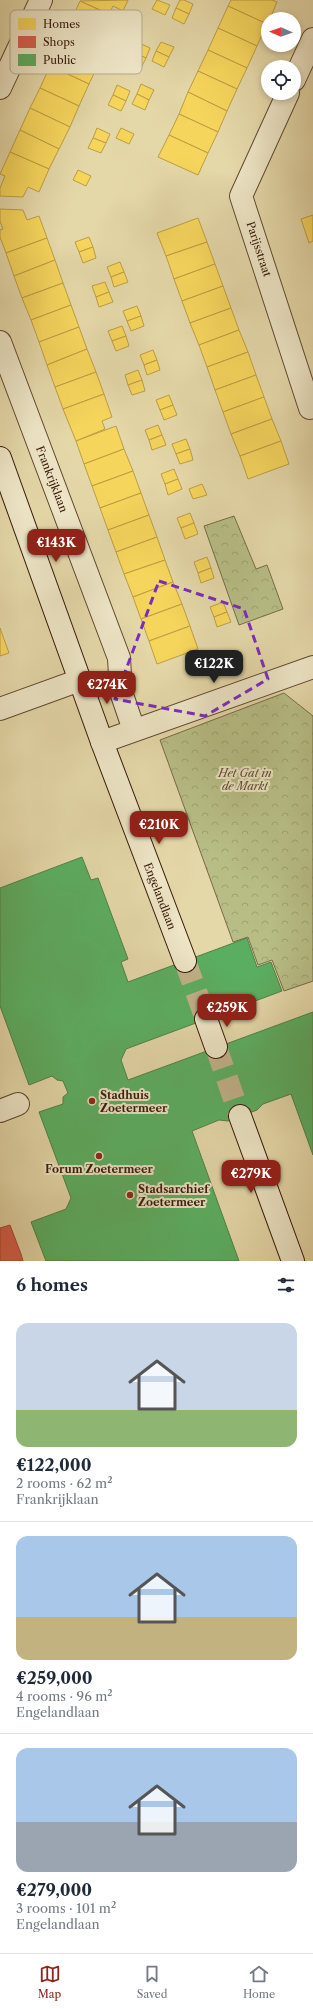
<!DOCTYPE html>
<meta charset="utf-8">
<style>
:root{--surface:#fff;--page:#f2f2f3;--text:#1f2937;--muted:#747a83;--line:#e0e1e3;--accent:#8f2418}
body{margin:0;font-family:"Libre Caslon Text",serif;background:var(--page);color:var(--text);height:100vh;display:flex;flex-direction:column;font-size:15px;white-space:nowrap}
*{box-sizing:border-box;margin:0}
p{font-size:13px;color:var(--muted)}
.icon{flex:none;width:22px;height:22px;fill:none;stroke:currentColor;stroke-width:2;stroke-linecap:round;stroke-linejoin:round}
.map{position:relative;height:1261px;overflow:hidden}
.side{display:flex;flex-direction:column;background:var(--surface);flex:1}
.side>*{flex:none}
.needle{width:26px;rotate:272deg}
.controls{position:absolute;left:261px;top:12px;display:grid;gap:8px}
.controls a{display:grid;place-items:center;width:40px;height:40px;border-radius:50%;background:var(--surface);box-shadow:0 2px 6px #0003;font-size:20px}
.price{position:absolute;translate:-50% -34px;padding:0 9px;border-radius:8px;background:var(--accent);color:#fff;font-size:13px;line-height:26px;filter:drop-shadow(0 1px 2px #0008)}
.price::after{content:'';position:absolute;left:50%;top:24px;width:12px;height:9px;margin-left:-6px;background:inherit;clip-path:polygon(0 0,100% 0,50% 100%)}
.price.on{background:#222;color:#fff}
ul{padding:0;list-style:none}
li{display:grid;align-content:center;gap:8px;height:212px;padding:0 16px}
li+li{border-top:1px solid var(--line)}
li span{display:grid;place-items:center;height:124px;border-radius:12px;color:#555}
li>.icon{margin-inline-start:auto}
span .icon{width:72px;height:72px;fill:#fffc;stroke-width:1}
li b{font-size:17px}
h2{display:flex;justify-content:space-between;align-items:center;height:48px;padding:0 16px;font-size:17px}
.tab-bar{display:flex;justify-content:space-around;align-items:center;height:56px;border-top:1px solid var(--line);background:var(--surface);font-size:11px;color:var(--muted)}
.tab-bar a{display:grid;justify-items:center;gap:2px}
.tab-bar .on{color:var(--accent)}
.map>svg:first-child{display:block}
.park{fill:url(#park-crowns);stroke:#776b48}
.homes{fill:#f6d55c;stroke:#bd9d44}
.shops{fill:#d6604d;stroke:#a64b39}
.public{fill:#5aae61;stroke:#508147}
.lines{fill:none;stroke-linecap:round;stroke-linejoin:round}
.secondary-tunnel{stroke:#c1b189;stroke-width:22;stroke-dasharray:22 11;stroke-linecap:butt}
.street-casing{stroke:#624832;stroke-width:24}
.secondary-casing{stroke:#37190b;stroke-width:24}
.street{stroke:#ede5c6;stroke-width:22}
.secondary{stroke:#ede5c6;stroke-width:22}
.marked{fill:none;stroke:#7b2cbf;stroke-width:3;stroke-dasharray:8 5;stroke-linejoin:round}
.poi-dot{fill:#8f2418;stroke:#ede5c6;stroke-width:1.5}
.labels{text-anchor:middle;stroke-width:4;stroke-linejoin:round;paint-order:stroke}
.street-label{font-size:11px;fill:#37190b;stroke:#ede5c6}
.park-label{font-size:11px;font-style:italic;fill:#5d4a30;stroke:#ede5c6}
.poi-label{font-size:11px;font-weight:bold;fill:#37190b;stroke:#ede5c6;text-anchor:start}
.key{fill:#ede5c6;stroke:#b6a88e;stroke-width:1}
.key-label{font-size:11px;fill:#37190b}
</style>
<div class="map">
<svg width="313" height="1261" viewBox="0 0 313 1261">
<defs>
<pattern id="park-crowns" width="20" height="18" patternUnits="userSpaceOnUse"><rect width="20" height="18" fill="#b7bd85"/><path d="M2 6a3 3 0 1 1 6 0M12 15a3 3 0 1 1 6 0" fill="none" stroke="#9ea272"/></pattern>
</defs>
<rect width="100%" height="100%" fill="#e4d7a8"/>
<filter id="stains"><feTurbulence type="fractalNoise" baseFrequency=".005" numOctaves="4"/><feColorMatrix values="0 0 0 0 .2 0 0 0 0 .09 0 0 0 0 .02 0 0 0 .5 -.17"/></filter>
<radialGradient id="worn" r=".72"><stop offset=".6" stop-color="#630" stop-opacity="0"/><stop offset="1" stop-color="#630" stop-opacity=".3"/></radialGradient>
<!-- park -->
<g class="park">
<polygon points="234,516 256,569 267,565 283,609 239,625 204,526"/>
<polygon points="284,693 313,716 313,981 284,991 272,960 258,965 248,937 233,942 160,740"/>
</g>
<!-- homes -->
<g class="homes">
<polygon points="128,0 123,11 113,6 109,14 80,1"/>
<polygon points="157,0 170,5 165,15 152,9"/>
<polygon points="180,0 184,0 193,4 189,14 176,8"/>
<polygon points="231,0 272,0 277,2 270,19 268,19 267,24 228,6"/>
<polygon points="80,1 119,19 109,41 70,23"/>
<polygon points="228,6 267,24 257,46 218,28"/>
<polygon points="176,8 189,14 184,24 172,18"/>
<polygon points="218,28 257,46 247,68 208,50"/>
<polygon points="137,42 150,48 146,58 132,52"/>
<polygon points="161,42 174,47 169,57 156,51"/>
<polygon points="59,45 99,63 89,84 50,66"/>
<polygon points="208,50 247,68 237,89 198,71"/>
<polygon points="156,51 169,57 164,67 152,61"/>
<polygon points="132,52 146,58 141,68 128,62"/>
<polygon points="50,66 89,84 79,106 40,88"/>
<polygon points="198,71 237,89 227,111 188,92"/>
<polygon points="141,84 154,90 149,100 137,94"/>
<polygon points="117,85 130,91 126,101 113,95"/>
<polygon points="40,88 79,106 70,127 30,108"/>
<polygon points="188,92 227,111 218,132 179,114"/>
<polygon points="137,94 149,100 145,110 132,104"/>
<polygon points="113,95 126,101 121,111 108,105"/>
<polygon points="30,108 70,127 59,149 20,130"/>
<polygon points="179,114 218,132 208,153 169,135"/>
<polygon points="97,128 110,134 106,143 93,138"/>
<polygon points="121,128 134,134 129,144 116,138"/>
<polygon points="20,130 59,149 49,169 10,152"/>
<polygon points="169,135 208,153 198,175 158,157"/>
<polygon points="93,138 106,143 101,153 88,148"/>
<polygon points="10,152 49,169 39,192 28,187 23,197 0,196 0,188 5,176 0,174"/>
<polygon points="78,170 91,176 86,186 73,180"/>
<polygon points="0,209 23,210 27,220 39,216 47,238 6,253 0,237 0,230 3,229 0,221"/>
<polygon points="313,215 313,241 309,243 301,219"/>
<polygon points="198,218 207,242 166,256 157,233"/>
<polygon points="89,237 93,247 79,252 75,242"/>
<polygon points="47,238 55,260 14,276 6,253"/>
<polygon points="207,242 215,264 174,279 166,256"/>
<polygon points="93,247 96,258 83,263 79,252"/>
<polygon points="55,260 63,283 22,298 14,276"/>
<polygon points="120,262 124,272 111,277 107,267"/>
<polygon points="215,264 223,286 182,301 174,279"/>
<polygon points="124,272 128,282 114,287 111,277"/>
<polygon points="105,282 109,292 96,297 92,286"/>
<polygon points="63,283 71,305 31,320 22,298"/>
<polygon points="223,286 231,308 190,323 182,301"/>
<polygon points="109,292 113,302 99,307 96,297"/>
<polygon points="71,305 79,327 39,342 31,320"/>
<polygon points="137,306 141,316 127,321 123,311"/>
<polygon points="231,308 239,330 199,345 190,323"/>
<polygon points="141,316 144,326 131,331 127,321"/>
<polygon points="122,326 126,336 112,341 108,331"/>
<polygon points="79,327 87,349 47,365 39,342"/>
<polygon points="239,330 248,352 207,367 199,345"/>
<polygon points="126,336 129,346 116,351 112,341"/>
<polygon points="87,349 96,372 55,387 47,365"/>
<polygon points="153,350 157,360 144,365 140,355"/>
<polygon points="248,352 256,375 215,390 207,367"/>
<polygon points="157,360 160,370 147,375 144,365"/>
<polygon points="138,370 142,380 128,385 125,375"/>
<polygon points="96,372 104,394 63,409 55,387"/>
<polygon points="256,375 264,397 223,412 215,390"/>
<polygon points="142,380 145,391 132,395 128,385"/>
<polygon points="104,394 112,417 102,421 105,429 76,441 63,409"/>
<polygon points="169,395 173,405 160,410 156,400"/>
<polygon points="264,397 272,419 231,434 223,412"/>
<polygon points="173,405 177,415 164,420 160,410"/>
<polygon points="272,419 281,441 240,456 231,434"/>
<polygon points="158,425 162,435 149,440 145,430"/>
<polygon points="116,426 124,449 84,464 76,441"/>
<polygon points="162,435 166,445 152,450 149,440"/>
<polygon points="186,439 190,449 176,454 172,444"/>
<polygon points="281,441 289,464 248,479 240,456"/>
<polygon points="124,449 133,471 92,486 84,464"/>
<polygon points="190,449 193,460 180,464 176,454"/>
<polygon points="174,469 178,479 165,484 161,474"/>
<polygon points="133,471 141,493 100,508 92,486"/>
<polygon points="178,479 182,489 168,495 165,484"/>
<polygon points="202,484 207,495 193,499 189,489"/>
<polygon points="141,493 149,515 108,530 100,508"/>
<polygon points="190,513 194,523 181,528 177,518"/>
<polygon points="149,515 157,537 116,552 108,530"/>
<polygon points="194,523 198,534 185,539 181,528"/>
<polygon points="157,537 165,560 124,574 116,552"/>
<polygon points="207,557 211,568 198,573 194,562"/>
<polygon points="165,560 173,582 133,597 124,574"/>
<polygon points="211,568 214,578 201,583 198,573"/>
<polygon points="173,582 182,604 141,619 133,597"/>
<polygon points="223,602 227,612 214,617 210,607"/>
<polygon points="182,604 190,626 149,641 141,619"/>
<polygon points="227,612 231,622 217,627 214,617"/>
<polygon points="190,626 198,649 157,664 149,641"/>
<polygon points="0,628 9,653 0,656"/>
</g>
<!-- shops -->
<polygon class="shops" points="10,1225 21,1254 23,1261 0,1261 0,1228"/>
<!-- public -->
<polygon class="public" points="82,857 91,880 98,878 128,959 121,962 128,982 247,938 257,967 271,962 282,991 126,1049 121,1060 128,1080 313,1012 313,1155 291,1094 263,1104 257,1110 228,1121 219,1120 192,1131 239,1261 46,1261 31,1222 66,1209 71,1198 39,1112 63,1104 63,1097 68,1093 63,1081 57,1080 52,1076 29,1085 0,1006 0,888"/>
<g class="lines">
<!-- secondary-tunnel -->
<g class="secondary-tunnel">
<polyline points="185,961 206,1019"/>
<polyline points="216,1047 240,1116"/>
</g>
<!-- street casing -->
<g class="street-casing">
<g id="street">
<polyline points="294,80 313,39"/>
<polyline points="0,88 41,0"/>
<polyline points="288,93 241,196 310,408 313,407"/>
<polyline points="0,342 119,658 121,692 134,730"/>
<polyline points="0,709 80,680"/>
<polyline points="102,742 313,667"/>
<polyline points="0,1111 18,1104"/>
</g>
</g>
<!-- secondary casing -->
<g class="secondary-casing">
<g id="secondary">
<polyline points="0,458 102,742 185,961"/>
<polyline points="206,1019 216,1047"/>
<polyline points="240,1116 293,1261"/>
</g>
</g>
<!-- street -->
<use href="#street" class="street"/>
<!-- secondary -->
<use href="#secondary" class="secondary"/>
</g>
<!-- marked area -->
<path class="marked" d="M159,581L244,609L268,679L205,716L115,699Z"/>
<!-- markers -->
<g class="poi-dot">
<circle cx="92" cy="1101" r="4"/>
<circle cx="99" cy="1156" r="4"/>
<circle cx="130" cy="1195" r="4"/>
</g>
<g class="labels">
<!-- street labels -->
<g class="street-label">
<text transform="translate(259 249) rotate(72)" y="4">Parijsstraat</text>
<text transform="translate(52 479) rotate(69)" y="4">Frankrijklaan</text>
<text transform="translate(160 896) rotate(69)" y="4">Engelandlaan</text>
</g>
<!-- park labels -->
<g class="park-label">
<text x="245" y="777">Het Gat in<tspan x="245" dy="13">de Markt</tspan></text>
</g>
<!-- poi labels -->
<g class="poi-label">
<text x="100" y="1099">Stadhuis<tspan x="100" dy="13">Zoetermeer</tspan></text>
<text x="99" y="1173" text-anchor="middle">Forum Zoetermeer</text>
<text x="138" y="1193">Stadsarchief<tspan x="138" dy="13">Zoetermeer</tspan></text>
</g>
</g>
<!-- legend -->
<rect x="10" y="10" width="132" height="64" rx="6" class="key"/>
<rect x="18" y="18" width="18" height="12" fill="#f6d55c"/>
<rect x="18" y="36" width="18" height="12" fill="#d6604d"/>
<rect x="18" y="54" width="18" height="12" fill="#5aae61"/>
<g class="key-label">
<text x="43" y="28">Homes</text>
<text x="43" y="46">Shops</text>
<text x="43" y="64">Public</text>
</g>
<rect width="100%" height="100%" filter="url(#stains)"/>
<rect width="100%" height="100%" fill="url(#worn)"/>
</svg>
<div class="controls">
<a><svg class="needle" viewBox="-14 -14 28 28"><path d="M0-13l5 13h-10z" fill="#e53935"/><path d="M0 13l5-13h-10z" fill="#747a83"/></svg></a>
<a><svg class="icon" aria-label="locate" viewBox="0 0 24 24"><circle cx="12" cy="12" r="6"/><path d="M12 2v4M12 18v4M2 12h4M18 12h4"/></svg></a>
</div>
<b class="price" style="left:56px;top:563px">€143K</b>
<b class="price on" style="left:214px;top:684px">€122K</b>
<b class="price" style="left:107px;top:705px">€274K</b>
<b class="price" style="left:159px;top:845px">€210K</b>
<b class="price" style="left:227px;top:1028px">€259K</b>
<b class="price" style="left:251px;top:1194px">€279K</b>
</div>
<section class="side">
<h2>6 homes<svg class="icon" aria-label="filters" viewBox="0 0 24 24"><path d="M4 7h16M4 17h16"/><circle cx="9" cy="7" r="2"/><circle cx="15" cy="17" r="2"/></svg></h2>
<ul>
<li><span style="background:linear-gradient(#c9d6e8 70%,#8fb573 0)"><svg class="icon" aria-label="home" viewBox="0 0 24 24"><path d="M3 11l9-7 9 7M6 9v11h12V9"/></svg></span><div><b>€122,000</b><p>2 rooms · 62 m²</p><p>Frankrijklaan</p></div></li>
<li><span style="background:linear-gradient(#a9c7e8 65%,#c2b280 0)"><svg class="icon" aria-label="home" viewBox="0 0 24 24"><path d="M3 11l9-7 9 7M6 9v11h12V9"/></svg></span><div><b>€259,000</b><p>4 rooms · 96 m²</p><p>Engelandlaan</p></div></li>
<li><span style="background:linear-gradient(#a9c7e8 60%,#9aa5b1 0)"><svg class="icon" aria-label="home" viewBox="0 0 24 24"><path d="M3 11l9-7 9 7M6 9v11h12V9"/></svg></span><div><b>€279,000</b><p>3 rooms · 101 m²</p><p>Engelandlaan</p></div></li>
</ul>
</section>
<nav class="tab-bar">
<a class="on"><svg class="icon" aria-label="map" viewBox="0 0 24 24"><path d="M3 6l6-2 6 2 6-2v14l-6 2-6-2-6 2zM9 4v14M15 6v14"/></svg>Map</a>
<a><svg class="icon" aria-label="saved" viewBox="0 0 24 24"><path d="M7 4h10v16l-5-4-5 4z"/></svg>Saved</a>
<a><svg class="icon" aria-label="home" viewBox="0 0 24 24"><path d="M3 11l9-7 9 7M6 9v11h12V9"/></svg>Home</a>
</nav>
